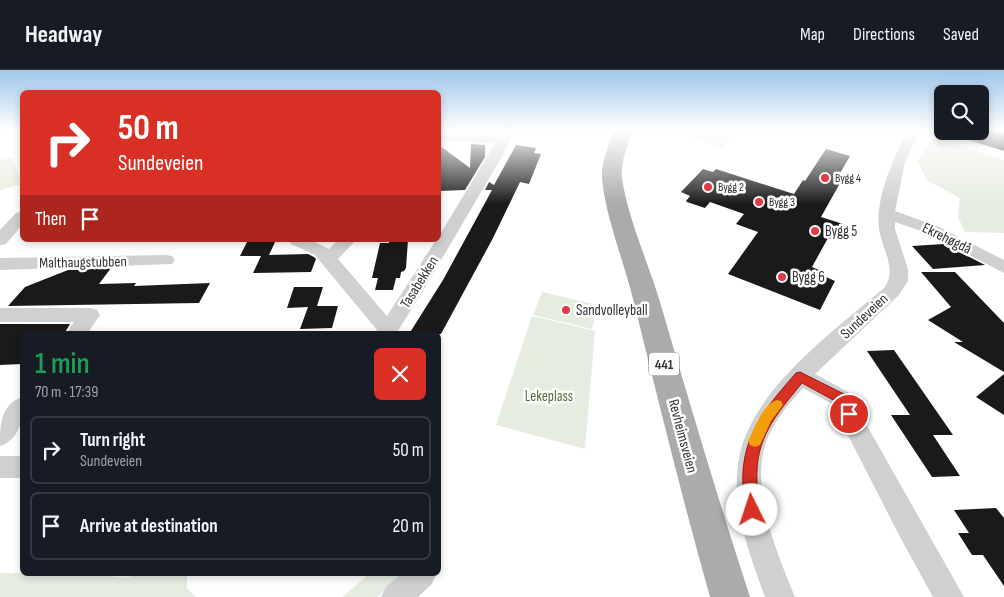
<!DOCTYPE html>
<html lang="en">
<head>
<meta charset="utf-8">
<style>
	:root { --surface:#171b24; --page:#242831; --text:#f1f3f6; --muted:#9ea1a6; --line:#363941 }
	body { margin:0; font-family:"Sofia Sans Condensed",sans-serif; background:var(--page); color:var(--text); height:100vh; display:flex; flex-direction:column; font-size:19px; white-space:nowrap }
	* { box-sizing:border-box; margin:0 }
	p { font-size:16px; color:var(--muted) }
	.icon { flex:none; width:28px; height:28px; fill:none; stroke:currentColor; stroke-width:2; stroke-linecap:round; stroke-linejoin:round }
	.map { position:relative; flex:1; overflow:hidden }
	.sheet { position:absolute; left:20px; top:261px; width:421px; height:245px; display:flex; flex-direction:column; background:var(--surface); border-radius:8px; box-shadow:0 2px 8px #0003 }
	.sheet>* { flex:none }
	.banner { position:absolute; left:20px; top:20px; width:421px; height:152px; border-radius:8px; box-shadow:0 2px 8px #0003; background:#d93025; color:#fff; overflow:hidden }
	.buttons { position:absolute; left:934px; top:15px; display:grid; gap:10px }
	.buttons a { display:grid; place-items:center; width:55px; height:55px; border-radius:8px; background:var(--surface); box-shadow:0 2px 8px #0003; font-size:25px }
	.pin { position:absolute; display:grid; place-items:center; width:42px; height:42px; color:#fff; margin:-21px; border:2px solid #fff; border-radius:50%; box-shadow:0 1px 5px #0007 }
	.me { position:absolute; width:55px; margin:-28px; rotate:356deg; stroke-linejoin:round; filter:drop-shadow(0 0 4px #0008) }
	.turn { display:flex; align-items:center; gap:18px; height:105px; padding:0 15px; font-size:22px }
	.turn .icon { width:65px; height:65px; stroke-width:2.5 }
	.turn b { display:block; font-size:35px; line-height:42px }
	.then { display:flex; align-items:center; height:48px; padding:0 15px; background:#0003; gap:10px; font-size:19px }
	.round { display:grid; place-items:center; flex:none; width:52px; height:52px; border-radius:8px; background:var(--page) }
	.summary { display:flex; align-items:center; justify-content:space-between; height:85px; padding:0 15px }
	h1 { font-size:30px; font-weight:600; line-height:38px; color:#1e9e55 }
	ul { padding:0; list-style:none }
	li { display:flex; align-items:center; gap:15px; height:68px; margin:0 10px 8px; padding:0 5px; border:2px solid var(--line); border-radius:8px }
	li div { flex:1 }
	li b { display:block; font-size:19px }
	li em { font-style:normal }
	header { display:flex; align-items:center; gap:30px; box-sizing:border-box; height:70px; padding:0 25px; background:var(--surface); border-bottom:1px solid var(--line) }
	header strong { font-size:24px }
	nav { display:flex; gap:28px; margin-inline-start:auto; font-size:18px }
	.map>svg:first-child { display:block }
	.green { fill:#e6ecdf }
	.building { fill:#1a1a1a }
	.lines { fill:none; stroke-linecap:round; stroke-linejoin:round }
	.street { fill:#d0d0d0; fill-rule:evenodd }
	.primary { fill:#ababab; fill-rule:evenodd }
	.route { fill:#d93025; stroke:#8d1f18 }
	.slow { fill:#f59e0b }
	.poi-dot { fill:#e63946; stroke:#fff; stroke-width:2 }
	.labels { text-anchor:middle; stroke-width:5; stroke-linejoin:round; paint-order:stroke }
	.far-poi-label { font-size:12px; fill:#333; stroke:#fff; text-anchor:start }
	.shield { fill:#fff; stroke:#707070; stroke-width:1 }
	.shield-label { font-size:14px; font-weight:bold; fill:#333 }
	.poi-label { font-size:15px; fill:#333; stroke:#fff; text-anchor:start }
	.street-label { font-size:15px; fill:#333; stroke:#fff }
	.park-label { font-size:15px; fill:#56703f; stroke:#fff }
</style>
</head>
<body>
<header>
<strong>Headway</strong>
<nav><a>Map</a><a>Directions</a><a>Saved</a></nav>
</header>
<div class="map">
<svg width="1004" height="527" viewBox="0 0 1004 527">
	<rect width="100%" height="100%" fill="#fff"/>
	<path class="green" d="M689,60H734L723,78L685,66Z
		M934,68L1004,90V163L965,162L958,147L960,128L927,110L917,91Z
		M12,87L22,114L0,120V90Z
		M542,222L598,235L592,259L533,245Z
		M532,246L595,261L585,379L496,355Z
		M0,503L94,504L124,508L146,504H187V518L196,527H0Z
		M369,504H404L377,527H342Z"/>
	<path class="building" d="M1004,60V81L949,64L950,61Z
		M471,74L485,75V87L465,120L439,121V75L470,98Z
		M516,75L536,78L534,83L541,84L529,114L520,112L493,168L441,264H409L443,210L492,120H485L489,112L494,115Z
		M826,79L850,86L839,105L844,106L821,147L843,154L835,170L828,168L812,197L821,201L819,204L835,211L820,240L728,204L758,162L736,154L744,144L710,132L705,138L687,132L686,131L690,126L681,122L703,99L713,102L716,99L794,124L803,110L805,111Z
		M248,170H276L269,185L308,184L314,187L316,189L311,202L253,203L261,186H240Z
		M389,170H408L406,198L404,201L401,202L400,208H396L393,220H375L378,208H372L380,173H389Z
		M944,174L948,178L950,177L985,195L933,199L912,176Z
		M111,198L99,214L136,213L134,216L210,213L199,233L8,236L25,217L68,200Z
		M921,202H955L1004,253V302L954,272H963L928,250L951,237Z
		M294,217H323L317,236H338L332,258L300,259L308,237L287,238Z
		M0,254H70L64,264H22V294L0,295Z
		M894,280L953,365H933L960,406L932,407L891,345H910L867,281Z
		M1004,304V345L976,327Z
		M996,438L1004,448V516L983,485H972L958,463H969L954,440Z"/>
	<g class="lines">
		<path class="street" d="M503,60H515L500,90L424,219L396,264H375L377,260L315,185L291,174L289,170H311L329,179L338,170H356L338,189L387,246L436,170H439V166L496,72L482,73L439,70V62L482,65L501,63Z
			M908,60H920L905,92L895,141L939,157L1004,190V203L927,163L895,152V159L908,199V211L898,226L815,304L848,322L964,527H933L899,465L832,334L803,318C788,334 772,354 765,375C751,423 777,483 795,527H765C750,485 732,440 738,395C746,323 833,262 884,218C898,200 882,179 879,159C875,128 894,87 908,60Z
			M22,141V155L6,174L0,175V160L16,143Z
			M166,185L172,186L175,190L172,194L0,200V188Z
			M0,238H90L97,240L100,245L87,264H66L74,252H0Z
			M22,327C24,346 21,369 0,376C0,356 0,335 22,327Z
			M0,386H22V408H0Z
			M401,504H436L432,514L418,527H381L386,517Z"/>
		<path class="primary" d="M614,60H632C628,75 620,93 622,108C628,149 648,192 660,232C689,331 718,429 750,527H710C682,428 658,329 633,229C624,192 605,145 602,108C601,92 609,75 614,60Z"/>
	</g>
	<linearGradient id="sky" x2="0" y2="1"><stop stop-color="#9ec6ea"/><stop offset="0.45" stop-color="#fff"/><stop offset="1" stop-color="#fff" stop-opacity="0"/></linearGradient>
	<rect width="1004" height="134" fill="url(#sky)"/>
	<path class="route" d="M800,302L844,324L855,344L853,348L849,350L844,348L835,331L802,313C780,340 758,364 757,401C756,414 759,427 760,440L757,445L752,447L747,445L745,440C744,427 742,413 743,401C746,359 770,333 796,303Z"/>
	<path class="slow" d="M777,330L781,331L783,335L771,351L760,375L755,377L750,375L748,371C755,358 762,335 777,330Z"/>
	<g class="poi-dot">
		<circle cx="825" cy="108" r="5"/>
		<circle cx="708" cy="117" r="5"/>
		<circle cx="759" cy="132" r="5"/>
		<circle cx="815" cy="161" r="5"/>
		<circle cx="782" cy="207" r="5"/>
		<circle cx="566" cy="240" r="5"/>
	</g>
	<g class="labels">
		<g class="far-poi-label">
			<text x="835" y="112">Bygg 4</text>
			<text x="718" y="121">Bygg 2</text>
			<text x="769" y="136">Bygg 3</text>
		</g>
		<rect class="shield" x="649" y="282.5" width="30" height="23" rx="4"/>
		<g class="shield-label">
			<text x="664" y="299">441</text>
		</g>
		<g class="poi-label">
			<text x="825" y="166">Bygg 5</text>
			<text x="792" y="212">Bygg 6</text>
			<text x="576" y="245">Sandvolleyball</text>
		</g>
		<g class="street-label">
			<text transform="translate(947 168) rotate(26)" y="5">Ekrehøgdå</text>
			<text transform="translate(83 192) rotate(-1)" y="5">Malthaugstubben</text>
			<text transform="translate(419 212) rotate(-58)" y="5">Tasabekken</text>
			<text transform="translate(864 246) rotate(-43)" y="5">Sundeveien</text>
			<text transform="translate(683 366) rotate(75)" y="5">Revheimsveien</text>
		</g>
		<g class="park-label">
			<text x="549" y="331">Lekeplass</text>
		</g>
	</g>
</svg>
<div class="buttons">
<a><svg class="icon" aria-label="search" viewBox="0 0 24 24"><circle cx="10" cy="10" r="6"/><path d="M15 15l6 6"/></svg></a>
</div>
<div class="pin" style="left:849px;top:344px;background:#d93025"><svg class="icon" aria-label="arrive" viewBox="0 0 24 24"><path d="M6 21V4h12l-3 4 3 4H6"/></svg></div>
<svg class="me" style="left:752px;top:440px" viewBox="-20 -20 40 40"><circle r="19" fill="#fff"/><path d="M0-13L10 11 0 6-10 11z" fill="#d93025"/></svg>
<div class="banner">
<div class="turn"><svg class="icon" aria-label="right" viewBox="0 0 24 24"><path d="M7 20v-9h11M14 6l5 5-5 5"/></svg><div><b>50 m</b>Sundeveien</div></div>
<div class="then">Then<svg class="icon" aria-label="arrive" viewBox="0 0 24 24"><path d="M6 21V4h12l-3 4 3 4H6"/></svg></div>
</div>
<section class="sheet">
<div class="summary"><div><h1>1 min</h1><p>70 m · 17:39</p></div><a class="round" style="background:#d93025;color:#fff"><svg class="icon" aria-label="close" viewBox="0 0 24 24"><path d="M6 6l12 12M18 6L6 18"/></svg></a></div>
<ul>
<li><svg class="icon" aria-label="right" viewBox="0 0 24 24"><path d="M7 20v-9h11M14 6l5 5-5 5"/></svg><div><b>Turn right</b><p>Sundeveien</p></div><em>50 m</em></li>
<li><svg class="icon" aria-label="arrive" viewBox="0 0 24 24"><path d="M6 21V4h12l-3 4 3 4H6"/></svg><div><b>Arrive at destination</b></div><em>20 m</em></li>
</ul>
</section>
</div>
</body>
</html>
